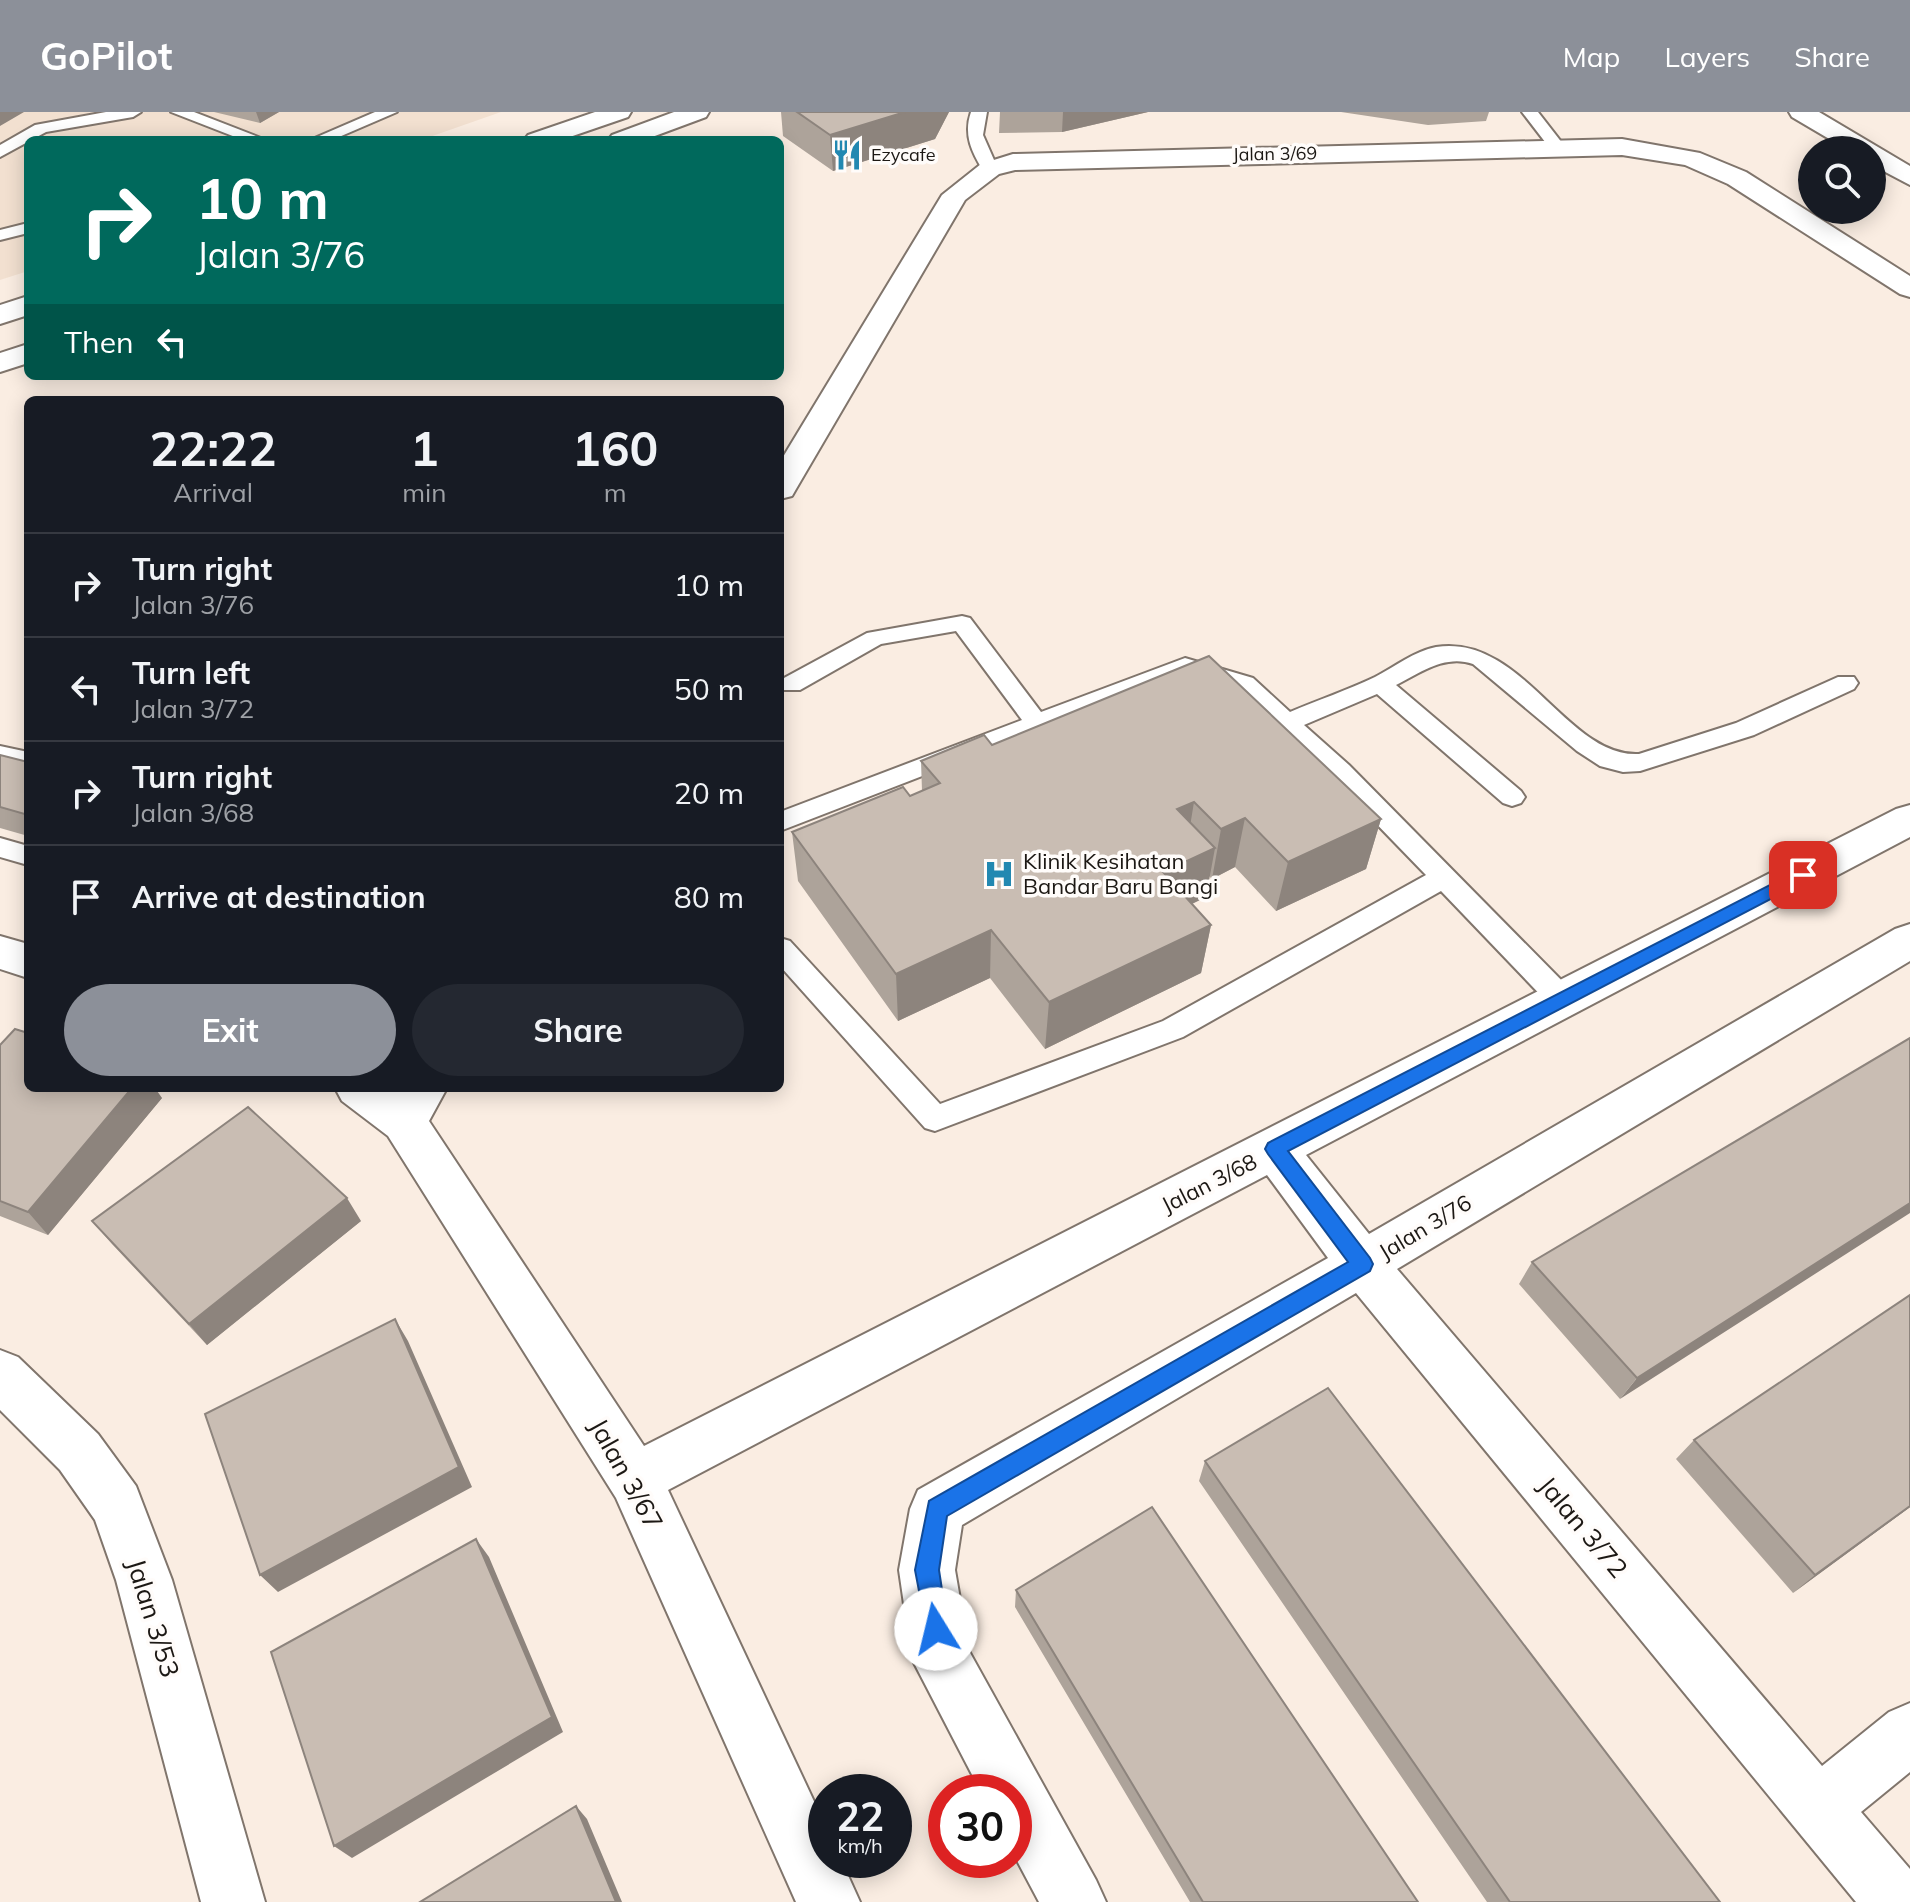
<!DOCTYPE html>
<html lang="en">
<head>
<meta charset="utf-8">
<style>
	:root { --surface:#171b24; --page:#242831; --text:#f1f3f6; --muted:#9ea1a6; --line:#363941; --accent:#8c9099 }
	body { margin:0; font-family:Mulish,sans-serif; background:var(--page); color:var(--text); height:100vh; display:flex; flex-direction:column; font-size:30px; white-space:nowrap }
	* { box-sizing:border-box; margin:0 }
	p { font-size:26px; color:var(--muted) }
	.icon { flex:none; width:44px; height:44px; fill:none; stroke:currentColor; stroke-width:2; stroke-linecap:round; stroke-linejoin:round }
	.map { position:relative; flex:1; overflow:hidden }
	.details { position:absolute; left:24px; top:284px; width:760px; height:696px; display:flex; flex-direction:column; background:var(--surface); border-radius:12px; box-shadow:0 4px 20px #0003 }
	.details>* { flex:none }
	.guide { position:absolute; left:24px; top:24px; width:760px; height:244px; border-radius:12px; box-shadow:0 4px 20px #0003; background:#00695c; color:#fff; overflow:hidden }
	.controls { position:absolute; left:1798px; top:24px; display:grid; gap:16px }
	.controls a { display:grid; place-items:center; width:88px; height:88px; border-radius:50%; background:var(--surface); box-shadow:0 4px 20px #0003; font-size:40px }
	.speed { position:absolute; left:808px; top:1662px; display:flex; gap:16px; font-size:40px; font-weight:700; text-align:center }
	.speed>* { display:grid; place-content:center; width:104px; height:104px; border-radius:50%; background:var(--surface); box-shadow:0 4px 20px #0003; line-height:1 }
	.speed small { font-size:20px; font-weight:400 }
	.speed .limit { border:12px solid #d22; background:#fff; color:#111 }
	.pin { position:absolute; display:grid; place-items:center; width:68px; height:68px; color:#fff; margin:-34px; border-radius:16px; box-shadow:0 4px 12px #0006 }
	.me { position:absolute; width:88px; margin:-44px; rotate:351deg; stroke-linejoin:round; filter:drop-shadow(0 0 6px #0008) }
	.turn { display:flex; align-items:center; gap:28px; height:168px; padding:0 40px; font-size:36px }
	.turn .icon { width:104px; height:104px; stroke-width:2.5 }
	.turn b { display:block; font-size:56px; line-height:68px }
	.then { display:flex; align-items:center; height:76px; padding:0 40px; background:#0003; gap:16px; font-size:30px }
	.eta { display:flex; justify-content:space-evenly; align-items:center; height:136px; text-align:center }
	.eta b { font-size:48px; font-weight:700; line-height:56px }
	.primary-button { display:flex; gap:16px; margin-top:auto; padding:16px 40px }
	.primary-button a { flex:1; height:92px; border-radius:48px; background:var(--accent); color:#fff; font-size:32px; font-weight:700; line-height:92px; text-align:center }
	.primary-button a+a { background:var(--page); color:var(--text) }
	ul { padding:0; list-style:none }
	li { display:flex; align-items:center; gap:24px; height:104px; padding:0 40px; border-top:2px solid var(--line) }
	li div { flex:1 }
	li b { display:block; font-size:30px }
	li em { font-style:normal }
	header { display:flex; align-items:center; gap:48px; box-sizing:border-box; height:112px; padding:0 40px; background:var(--accent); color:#fff }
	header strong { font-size:38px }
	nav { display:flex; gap:44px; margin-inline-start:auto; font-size:28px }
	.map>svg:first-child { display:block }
	.built { fill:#f2e0d0 }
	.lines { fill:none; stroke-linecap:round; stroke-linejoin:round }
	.lane-casing { stroke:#80756c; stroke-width:4 }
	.street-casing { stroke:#80756c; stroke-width:4 }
	.secondary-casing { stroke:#80756c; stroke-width:4 }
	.lane { fill:#fff; fill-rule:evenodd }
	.street { fill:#fff; fill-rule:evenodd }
	.secondary { fill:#fff; fill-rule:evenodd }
	.wall { fill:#ada39a }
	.shaded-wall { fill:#8d847d }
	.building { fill:#c9bdb3; stroke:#8d847d; stroke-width:2 }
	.route { fill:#1a73e8; stroke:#114b97; stroke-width:2 }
	.labels { text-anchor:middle; stroke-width:7; stroke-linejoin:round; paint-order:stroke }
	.far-street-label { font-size:18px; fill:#1c1814; stroke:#fffcfa }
	.far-poi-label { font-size:18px; fill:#1c1814; stroke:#fffcfa; text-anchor:start }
	.poi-label { font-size:22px; fill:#1c1814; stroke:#fffcfa; text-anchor:start }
	.street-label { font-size:22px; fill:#1c1814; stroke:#fffcfa }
	.near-street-label { font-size:26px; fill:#1c1814; stroke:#fffcfa }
</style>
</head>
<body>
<header>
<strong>GoPilot</strong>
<nav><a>Map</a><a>Layers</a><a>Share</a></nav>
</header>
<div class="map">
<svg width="1910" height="1790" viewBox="0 0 1910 1790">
	<rect width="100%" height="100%" fill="#faede2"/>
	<path class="built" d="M0,0H501L421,28H28V159L0,168Z"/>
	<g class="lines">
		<g class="lane-casing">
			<path id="lane" d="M106,0H141L133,5L46,20L0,45V33L35,13Z
				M171,0H194L266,28H243Z
				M375,0H397L332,28H310Z
				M971,0H987L983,23L998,57L996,60H984C972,41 963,23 971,0Z
				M1522,0H1538L1566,36L1564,39H1552Z
				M28,111V121L0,128V118Z
				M962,504L970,506L1041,600L1185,546L1253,566L1290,600C1318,588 1348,578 1375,565C1394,555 1415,539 1436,535C1522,521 1567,646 1639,642L1736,611L1838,565H1854L1858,571L1854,577L1754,623L1640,659L1623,660L1600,654L1577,639L1473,552C1445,542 1420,561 1396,573L1521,679L1525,685L1521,691L1512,694L1503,691L1377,582L1304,613L1349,653L1572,879L1576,887L1572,895L1562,898L1552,895L1441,779L1183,925L935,1019L925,1016L780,854V826L790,829L940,992L1163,909L1426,763L1331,665L1237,578L1186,562L780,719V700L1022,608L956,519L881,532L800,578H784L780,572L784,566L867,521Z
				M0,634L28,640V658L0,650Z
				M0,726L28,734V753L0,745Z"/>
		</g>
		<g class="street-casing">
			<path id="street" d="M1622,27L1700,41L1746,60L1910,164V185L1900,182L1728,72L1685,53L1622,43L1015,58L999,62L965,88L796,377L792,384L780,387V350L942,83L981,52L1013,42Z
				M1910,693V725L1306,1043L1369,1122L1895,817L1910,812V849L1397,1157L1822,1654L1889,1600L1910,1591V1660L1861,1700L1910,1757V1790H1856L1356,1181L962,1413L955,1458L969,1539L1096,1768L1106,1790H1039L1014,1743V1680H981L912,1547L899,1458L910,1397L918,1378L1328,1146L1267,1063L668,1378L826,1715V1748H841L860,1790H796L616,1386L388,1024L342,989L335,976H392L398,980L400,976H447L429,1009L644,1334L1896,697Z
				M0,824L28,832V866L0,857Z
				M0,1238L18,1245L98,1322L136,1374L172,1468L265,1790H201L116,1468L95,1408L60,1358L0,1298Z"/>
		</g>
		<g class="secondary-casing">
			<path id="secondary" d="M595,0H631L628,5L561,28H524L528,23Z
				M674,0H709L706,5L644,28H608L612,23Z
				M1789,0H1819L1910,54V73L1872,53V38H1848L1792,5Z
				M28,184V203L0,212V193Z
				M28,232V251L0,260V241Z"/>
		</g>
		<use href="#lane" class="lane"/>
		<use href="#street" class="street"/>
		<use href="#secondary" class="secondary"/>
	</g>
	<path class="wall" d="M214,0H279L260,11Z
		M781,0H949L935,27L833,59L783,24Z
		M1000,0H1148L1062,20L999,21Z
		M1341,0H1489L1486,9L1428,13Z
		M992,633L1381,707L1366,757L1276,799L1235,755L1212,767L1209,764L1206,785L1192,792L1211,813L1201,861L1045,937L990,866L898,909L798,769L792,720L910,684L922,679L921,649Z
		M0,643L28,650V724L0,716Z
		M1910,926L1620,1287L1519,1172L1532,1150Z
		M0,933L162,986L48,1123L0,1104Z
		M92,1109H361L207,1233L112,1132Z
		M1694,1328L1910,1395L1793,1481L1676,1347Z
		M1205,1349L1720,1790H1487L1199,1369Z
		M1016,1478L1418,1790H1190L1015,1495Z"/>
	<path class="shaded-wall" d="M0,0H24L0,14Z
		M256,0H279L260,11Z
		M905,0H949L935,27L833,59L830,23Z
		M1063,0H1148L1062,20Z
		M1194,690L1186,739L1177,697Z
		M1245,706L1235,755L1212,767L1221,717Z
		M1381,707L1366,757L1276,799L1288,750Z
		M1215,736L1206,785L1156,809L1163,760Z
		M1211,813L1201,861L1045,937L1049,890Z
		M991,818L990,866L898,909L896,862Z
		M132,976H155L162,986L48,1123L28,1100Z
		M347,1086L361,1109L207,1233L189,1212Z
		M1910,1091V1101L1620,1287L1637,1266Z
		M395,1207L408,1229L472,1375L278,1480L260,1463Z
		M1910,1394V1395L1793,1481L1815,1463Z
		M476,1427L489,1445L563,1620L352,1746L334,1734Z
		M576,1694L587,1707L622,1790H616Z"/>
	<path class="building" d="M797,0H905L830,23Z
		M1209,544L1381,707L1288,750L1245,706L1221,717L1194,690L1177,697L1215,736L1163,760L1211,813L1049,890L991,818L896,862L792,720L903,675L910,684L940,671L921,649L984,623L992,633Z
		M0,643L28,650V703L0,695Z
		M15,917L28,921V976H132L28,1100L0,1089V933Z
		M1910,926V1091L1637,1266L1532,1150Z
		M248,995L347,1086L189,1212L92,1109Z
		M1910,1183V1394L1815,1463L1694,1328Z
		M395,1207L459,1355L260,1463L205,1302Z
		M1328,1276L1720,1790H1510L1205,1349Z
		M1152,1395L1418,1790H1203L1016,1478Z
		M476,1427L552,1605L334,1734L271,1540Z
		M576,1694L616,1790H420Z"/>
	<path class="route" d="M1803,756L1812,763L1809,767L1288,1039L1370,1146L1373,1152L1370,1159L947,1404L939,1458L948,1517L944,1526L936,1529L928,1526L915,1458L929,1389L1348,1150L1268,1042L1265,1037L1268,1031Z"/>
	<defs>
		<g id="restaurant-bare" transform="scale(2.4)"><path d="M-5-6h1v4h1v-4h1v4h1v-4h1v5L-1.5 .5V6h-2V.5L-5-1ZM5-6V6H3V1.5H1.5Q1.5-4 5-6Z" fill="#2288b1" stroke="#fffcfa" stroke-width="2.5" paint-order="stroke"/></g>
		<g id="hospital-bare" transform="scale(2.4)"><path d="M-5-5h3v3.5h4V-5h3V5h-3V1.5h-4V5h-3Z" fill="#2288b1" stroke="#fffcfa" stroke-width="2.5" paint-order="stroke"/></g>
	</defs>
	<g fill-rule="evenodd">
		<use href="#restaurant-bare" x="847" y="43"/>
		<use href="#hospital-bare" x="999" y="762"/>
	</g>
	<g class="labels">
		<g class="far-street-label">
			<text transform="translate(1275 42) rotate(-1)" y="6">Jalan 3/69</text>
		</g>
		<g class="far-poi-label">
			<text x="871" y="49">Ezycafe</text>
		</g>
		<g class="poi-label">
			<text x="1023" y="757">Klinik Kesihatan<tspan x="1023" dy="25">Bandar Baru Bangi</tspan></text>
		</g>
		<g class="street-label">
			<text transform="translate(1209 1071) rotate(-27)" y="8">Jalan 3/68</text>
			<text transform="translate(1425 1115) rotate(-31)" y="8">Jalan 3/76</text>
		</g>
		<g class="near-street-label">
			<text transform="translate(626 1362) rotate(61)" y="9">Jalan 3/67</text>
			<text transform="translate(1583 1415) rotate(50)" y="9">Jalan 3/72</text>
			<text transform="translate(153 1506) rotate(73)" y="9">Jalan 3/53</text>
		</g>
	</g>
</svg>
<div class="controls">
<a><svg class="icon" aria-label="search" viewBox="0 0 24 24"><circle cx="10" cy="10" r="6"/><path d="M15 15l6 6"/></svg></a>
</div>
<div class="speed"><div>22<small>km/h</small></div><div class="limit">30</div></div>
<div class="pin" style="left:1803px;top:763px;background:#d93025"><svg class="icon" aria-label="arrive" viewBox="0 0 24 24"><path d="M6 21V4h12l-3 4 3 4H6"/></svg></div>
<svg class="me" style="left:936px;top:1517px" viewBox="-20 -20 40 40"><circle r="19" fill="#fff"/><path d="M0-13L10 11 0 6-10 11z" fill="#1a73e8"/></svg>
<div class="guide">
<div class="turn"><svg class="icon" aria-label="right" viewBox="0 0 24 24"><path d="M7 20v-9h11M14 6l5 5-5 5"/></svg><div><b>10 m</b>Jalan 3/76</div></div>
<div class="then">Then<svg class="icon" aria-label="left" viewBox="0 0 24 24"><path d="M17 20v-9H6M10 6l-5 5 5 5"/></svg></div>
</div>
<section class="details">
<div class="eta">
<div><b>22:22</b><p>Arrival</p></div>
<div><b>1</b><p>min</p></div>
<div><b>160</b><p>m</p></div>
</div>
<ul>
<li><svg class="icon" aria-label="right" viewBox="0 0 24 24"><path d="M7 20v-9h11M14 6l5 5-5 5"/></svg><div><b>Turn right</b><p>Jalan 3/76</p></div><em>10 m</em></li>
<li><svg class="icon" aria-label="left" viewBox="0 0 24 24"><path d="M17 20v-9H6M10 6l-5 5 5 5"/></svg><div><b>Turn left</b><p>Jalan 3/72</p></div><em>50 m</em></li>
<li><svg class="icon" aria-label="right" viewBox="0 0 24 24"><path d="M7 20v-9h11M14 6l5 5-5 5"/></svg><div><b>Turn right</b><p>Jalan 3/68</p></div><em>20 m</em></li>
<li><svg class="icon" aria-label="arrive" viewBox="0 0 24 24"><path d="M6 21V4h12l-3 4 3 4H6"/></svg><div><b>Arrive at destination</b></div><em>80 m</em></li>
</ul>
<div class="primary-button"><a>Exit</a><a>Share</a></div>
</section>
</div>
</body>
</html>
